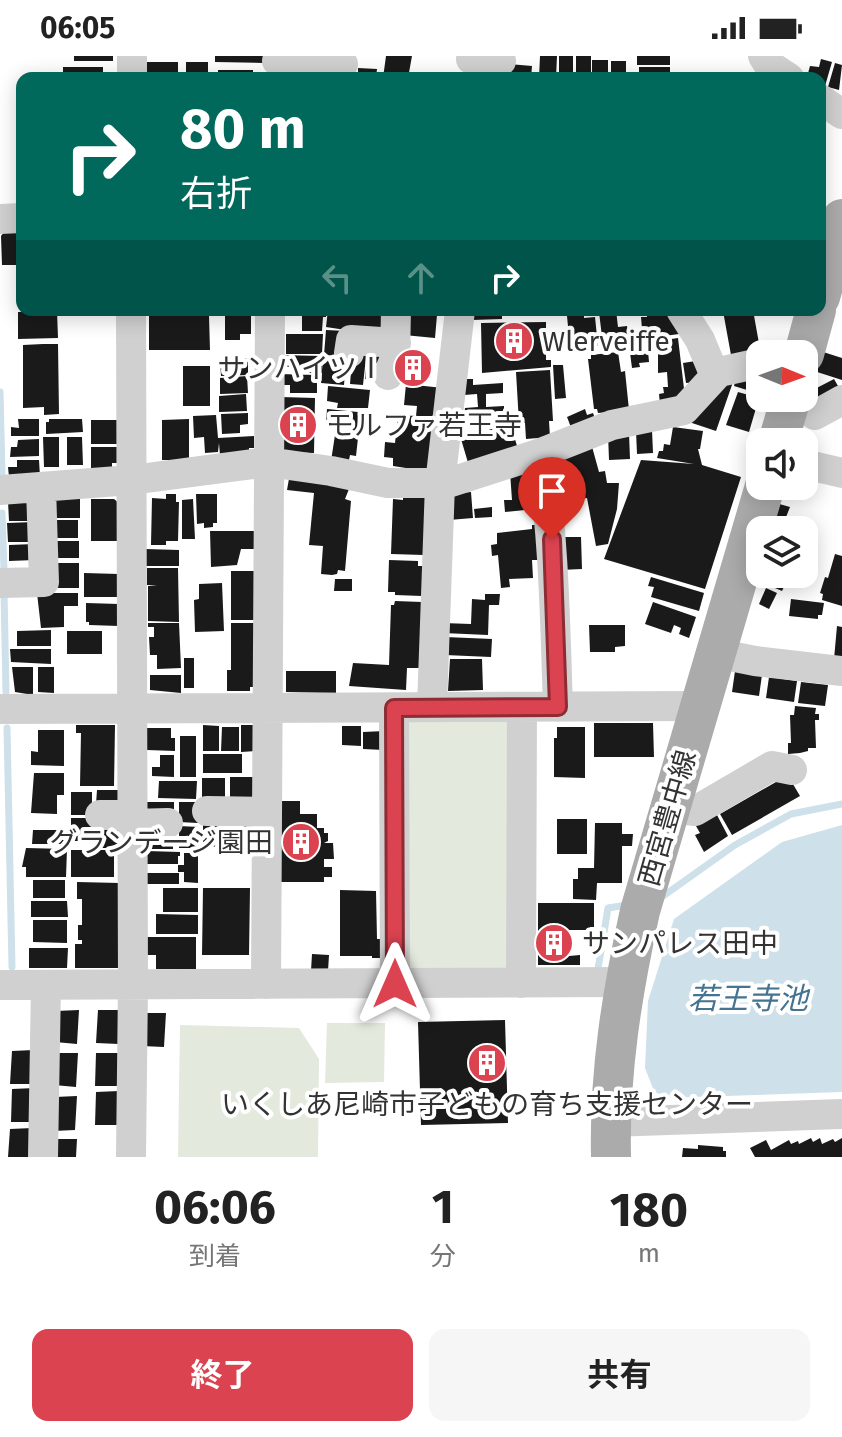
<!DOCTYPE html>
<html lang="ja">
<head>
<meta charset="utf-8">
<style>
	:root { --surface:#fff; --page:#f6f6f6; --text:#222; --muted:#767676; --accent:#db4350 }
	body { margin:0; font-family:"Fira Sans","Noto Sans JP",sans-serif; background:var(--page); color:var(--text); height:100vh; display:flex; flex-direction:column; font-size:30px; white-space:nowrap }
	* { box-sizing:border-box; margin:0 }
	p { font-size:26px; color:var(--muted) }
	.icon { flex:none; width:44px; height:44px; fill:none; stroke:currentColor; stroke-width:2; stroke-linecap:round; stroke-linejoin:round }
	.map { position:relative; height:1101px; overflow:hidden }
	.details { display:flex; flex-direction:column; background:var(--surface); flex:1 }
	.details>* { flex:none }
	.top-card { position:absolute; left:16px; top:16px; width:810px; height:244px; border-radius:16px; box-shadow:0 4px 20px #0003; background:#00695c; color:#fff; overflow:hidden }
	.needle { width:52px; rotate:91deg }
	.tools { position:absolute; left:746px; top:284px; display:grid; gap:16px }
	.tools a { display:grid; place-items:center; width:72px; height:72px; border-radius:16px; background:var(--surface); box-shadow:0 4px 20px #0003; font-size:40px }
	.pin { position:absolute; display:grid; place-items:center; width:68px; height:68px; color:#fff; margin:-82px -34px; border-radius:50% 50% 50% 0; rotate:-45deg; box-shadow:0 0 8px #0007 }
	.pin .icon { rotate:45deg }
	.me { position:absolute; width:88px; margin:-44px; rotate:0deg; stroke-linejoin:round; filter:drop-shadow(0 0 6px #0008) }
	.turn { display:flex; align-items:center; gap:28px; height:168px; padding:0 32px; font-size:36px }
	.turn .icon { width:104px; height:104px; stroke-width:2.5 }
	.turn b { display:block; font-size:56px; line-height:68px }
	.lanes { display:flex; align-items:center; height:76px; padding:0 32px; background:#0003; justify-content:center; gap:40px; direction:ltr }
	.lanes .off { opacity:.35 }
	.eta { display:flex; justify-content:space-evenly; align-items:center; height:136px; text-align:center }
	.eta b { font-size:48px; font-weight:700; line-height:56px }
	.button { display:flex; gap:16px; margin-top:auto; padding:16px 32px }
	.button a { flex:1; height:92px; border-radius:16px; background:var(--accent); color:#fff; font-size:32px; font-weight:700; line-height:92px; text-align:center }
	.button a+a { background:var(--page); color:var(--text) }
	.status { display:flex; justify-content:space-between; align-items:center; height:56px; padding:0 40px; background:var(--surface); direction:ltr }
	.status svg { height:22px; fill:currentColor }
	.map>svg:first-child { display:block }
	.green { fill:#e3e9dd }
	.water { fill:#cee0ea }
	.lines { fill:none; stroke-linecap:round; stroke-linejoin:round }
	.stream { stroke:#cee0ea; stroke-width:7 }
	.building { fill:#1a1a1a }
	.minor { stroke:#d0d0d0; stroke-width:30 }
	.major { stroke:#ababab; stroke-width:40 }
	.route-casing { stroke:#8e2c34; stroke-width:20 }
	.route { stroke:#db4350; stroke-width:14 }
	.labels { text-anchor:middle; stroke-width:8; stroke-linejoin:round; paint-order:stroke }
	.poi-label { font-size:28px; fill:#333; stroke:#fff; text-anchor:start }
	.street-label { font-size:28px; fill:#333; stroke:#fff }
	.water-label { font-size:30px; font-style:italic; fill:#447491; stroke:#fff }
</style>
</head>
<body>
<div class="status"><b>06:05</b><svg viewBox="0 0 49 12"><path d="M0 12V9h3v3zM5 12V6h3v6zM10 12V3h3v9zM15 12V0h3v12zM26 1h20v11H26zM47 4h2v5h-2z"/></svg></div>
<div class="map">
<svg width="842" height="1101" viewBox="0 0 842 1101">
	<rect width="100%" height="100%" fill="#fff"/>
	<path class="green" d="M410,664H507L510,908L506,915L410,916L404,908L403,671Z
		M327,967H385L384,1026L325,1027Z
		M180,969L299,972L319,1003L318,1101H178Z"/>
	<path class="water" d="M842,769V1036L665,1042L654,1035L645,1012L648,945L674,863L782,786Z"/>
	<g class="lines">
		<path class="stream" d="M0,336L2,418
			M2,457L4,514
			M4,535L6,636
			M7,672L12,911
			M659,843L735,789L791,758L842,748
			M597,919L608,852L627,849"/>
	</g>
	<path class="building" d="M74,0H113V5H74Z
		M215,0H264V7L215,6Z
		M386,0H412L408,22H383Z
		M540,0H557L556,22H539Z
		M559,0H573V22H559Z
		M576,0H591V22H576Z
		M637,0H670V9H637Z
		M821,3L832,6L825,30L820,28V22L807,21L810,10L819,11Z
		M592,4H608V22H592Z
		M611,5H626V22H611Z
		M144,6H178V21H144Z
		M186,6H208V22H186Z
		M835,7L842,9L839,34L828,31Z
		M509,8L532,10L531,22H508Z
		M63,11H103V22H63Z
		M639,11H670V22H639Z
		M358,12L377,13L376,21L331,22L343,17H358Z
		M218,14H253V22H218Z
		M17,100H22V134H17Z
		M4,176H22V209H2L1,180Z
		M225,254H251V278H240V284H225Z
		M283,254H326V261H323L322,275H302V260H283Z
		M328,254L385,259L386,280L326,271Z
		M472,254H502V263L472,264Z
		M616,254L618,271L627,270L629,286L603,289L599,256Z
		M647,254H670L679,278L657,281L656,270H653L655,281L636,283V274L642,273L641,261H647Z
		M753,254L760,293L731,299L723,255Z
		M57,255L58,282L18,283V256Z
		M406,256L437,259L435,282L404,279Z
		M584,258V262L595,261L598,290L549,296L548,284L569,281L567,260Z
		M149,260H209L210,294H149Z
		M546,266V304H551V311L482,317L481,267Z
		M326,274L346,275L343,300L324,299Z
		M286,278H323L322,298H286Z
		M678,282L685,341L660,349L659,338L664,337L663,331H668L667,316L658,317V285Z
		M644,287L645,291L637,292L638,296L648,295L649,306L639,307L640,311L632,312L629,289Z
		M43,288H58L59,358L44,359V351L23,352V289Z
		M353,290L367,292L363,329L350,328Z
		M368,292L387,293L386,308L375,307L374,324L365,323Z
		M820,295L842,302V324L814,315Z
		M618,296L621,316L625,315L629,354L598,357L597,353H594L588,303H591V299Z
		M278,299L322,300V314L323,302L346,304L344,329L321,327L322,317H292V311H278Z
		M399,299L430,302L427,325L397,322Z
		M248,302V319L221,320L220,304Z
		M702,304L699,326L686,327L683,307Z
		M553,309H563L566,342L555,343Z
		M183,310H210V350H183Z
		M550,314L553,365H549L550,381L526,383L525,367H519L516,316Z
		M760,317V338L734,330L737,318Z
		M278,318L317,319V337H290V329H278Z
		M247,320L248,337L220,338V322Z
		M721,322L733,326L716,375L689,366Z
		M461,323H473V329L503,327V337L486,338V351L504,350V363L475,365L476,369L463,370L465,352L478,351L477,338L464,339Z
		M834,323L842,337L820,348L809,336Z
		M406,328L443,332L430,417L405,415L406,412L393,410V402L384,401L385,386L395,387L398,359L416,360L417,350L404,349Z
		M328,330L370,334L368,352H337L338,347L327,345Z
		M738,336L759,342L749,376L726,369Z
		M246,338L247,355L219,356V340Z
		M281,341L315,342L314,397L280,396Z
		M327,353L368,357L367,375H336V369L326,368Z
		M585,353L587,359L593,357L596,365L572,374L567,361Z
		M248,357V368L240,369V377L222,378L221,358Z
		M216,359L218,382L254,380V392H249V398L220,399L219,387L218,396L205,397L204,381L194,382L193,360Z
		M18,363H39V380H11V371L19,372Z
		M49,363H82L83,376L46,378V366H49Z
		M189,363V404H162V364Z
		M91,364H120L119,388H91Z
		M510,367L518,393L469,410L461,383Z
		M673,371L703,375L700,393H698L702,409L741,421L705,533L604,503L641,404L694,408L657,402L659,395H663L664,388L670,389Z
		M652,374L653,397L637,398L636,375Z
		M629,377L630,403L609,404L608,378Z
		M335,379L358,382L356,400L350,399L349,404L331,405Z
		M43,381H59V411H44Z
		M67,381H82L83,409H67Z
		M39,383V400L10,401L11,391H17L18,384Z
		M591,387L599,416L605,415L607,427H619L617,453L608,488L596,490L587,442L567,445L566,432L573,430L572,425L568,426L563,398Z
		M91,391H120V407H112V413L91,414Z
		M17,404H39L40,421H9L8,411H17Z
		M536,414L539,449L524,450L525,454L505,456L504,444H512L510,416Z
		M290,417L351,428L345,443L351,445L345,515L338,514L337,518L332,519L321,518L323,490L309,489L314,437L287,434Z
		M471,436L473,462L449,464L450,438Z
		M166,438H176V446H179L178,485H166V489H151L152,442L166,443Z
		M196,438H217V467H213V471L204,472V467L197,468Z
		M403,441L426,442L424,499L391,498L393,443L403,444Z
		M49,443H80V462H49Z
		M91,443H114L120,448V485H91Z
		M193,443L195,483H182V444Z
		M8,445H34V465H9Z
		M776,447L790,451L781,474H768Z
		M492,451V461L475,462L474,453Z
		M55,464H78V482H55Z
		M34,466L35,486H8L7,467Z
		M532,469H545L546,504H532L533,522L509,523L510,531L501,532L498,499L492,500L491,489L497,488V477L532,473Z
		M210,475H256V493H241L237,509L211,511Z
		M559,481H581L582,513L560,514Z
		M51,485H79V502H51Z
		M35,488V504L9,505V489Z
		M145,493L179,494V510H145Z
		M835,498L842,500V550L822,544L823,538L820,537L825,521L828,522Z
		M389,504L418,505V510H423L422,540L395,539V536H388Z
		M52,507H79V532H52Z
		M147,512H178L179,566L148,565V530L157,529H147Z
		M231,515H255L254,564H231Z
		M84,517L119,518V541H84Z
		M773,518H790L782,535L768,529Z
		M651,521L704,537L699,555L651,541L654,531L648,530Z
		M335,523H352V535H334Z
		M222,527L224,575L195,576L194,544L199,543V528Z
		M766,532L777,537L769,553L759,548Z
		M37,537H78V550H64V571L41,572Z
		M485,538H500L499,549H489L488,579L443,577V567L471,568L472,543L485,544Z
		M791,543L824,547L822,559H818V563L789,560Z
		M395,545L422,546L420,612H407L406,634L349,630L353,607L389,609L391,549H394Z
		M653,546L696,561L689,582L679,578L681,572L674,569L671,577L645,568Z
		M86,547L119,548V570L89,569V566H86Z
		M148,567H179L181,612L157,613V599H150L149,581H154V571H148Z
		M231,567H254V631H250V635H227V614H231Z
		M589,569H625V590L615,591V596H590Z
		M837,570L842,571V604L834,603Z
		M51,574V590H17V575Z
		M67,575H102V598H67Z
		M445,581L492,583L491,601L445,599Z
		M10,593H51V608L11,606Z
		M184,602H194V632H184Z
		M450,603H482L483,634L448,635Z
		M12,611H33V639L15,636Z
		M38,611H54V637L38,636Z
		M286,615H336V637L286,636Z
		M735,615L762,619L759,640L732,636Z
		M150,619H181V637L150,634Z
		M769,621L797,625L794,646L766,642Z
		M801,626L828,629L825,650L798,647Z
		M795,650L816,652L815,658H819V664H815L816,692H808V695L800,697L788,698V687H791L790,659H794Z
		M594,667H653L654,701H594Z
		M76,669H115L114,730H80L81,677H76Z
		M203,669L219,670V695H203Z
		M241,669H253L256,695L241,696Z
		M342,670H361V690L342,689Z
		M222,671H239V695H221Z
		M557,671H585V722L554,721V682H557Z
		M147,672H171V682H175V695L147,694Z
		M38,674H64V710L31,709V695L38,696Z
		M385,675L384,694L363,693V676Z
		M180,680H196V721H180Z
		M203,698H242V717H203Z
		M160,699H174V721L152,720V711H160Z
		M34,717H64V739H57V758L31,757Z
		M230,721H253V745H230Z
		M202,722H225V746H202Z
		M783,722L790,723L800,740L732,779L720,758Z
		M159,725H197L196,743L158,742Z
		M97,734H121L122,748H96Z
		M71,736H92V759H71Z
		M277,745H300V758H317V772H324V777H328V785L324,787H333L334,803H324V811H332V821H324V826H277Z
		M145,746H174V762L145,761Z
		M179,746H199L198,767L179,766Z
		M717,759L728,780L704,796L695,779L700,777L696,770Z
		M71,762H93V785H71Z
		M557,763H587V798H557Z
		M203,766H226V791L203,790Z
		M230,766H253V790H230Z
		M595,767H622V778H633L632,790H622V827H597L596,844L573,843V823H578V812H594Z
		M96,770H122V792H96Z
		M179,770L199,771V792H179Z
		M33,774H65V788H32Z
		M147,776H173V793H147Z
		M26,792L67,793L66,821H26V811H22Z
		M71,794H114V821H71Z
		M146,795L180,796V800H178V808H146Z
		M184,797H198V827L184,826V816H178V809H184Z
		M147,817H179V828H147Z
		M33,824H65V842H33Z
		M77,826L120,827V912H75V888H82V884H78V869H82V843H77Z
		M163,832H198V856H163Z
		M203,832H250L249,899H202Z
		M340,834L376,835L377,883H380V902H372V900H340Z
		M31,845H67L68,861H31Z
		M538,847H594V871H590V874H569V900L580,899V909H538Z
		M156,858L198,859V878H156Z
		M33,864H67V887L33,886Z
		M144,881H196V913H156V899H144Z
		M29,892H68L67,912H29Z
		M312,898L329,899L328,915H311Z
		M79,954L77,988L55,986L56,955Z
		M98,954H120L119,988L96,987Z
		M143,957H166L164,991L142,990Z
		M505,964L508,1067L421,1069L418,966Z
		M34,994L33,1028H10L12,995Z
		M55,997H78L76,1031L54,1029Z
		M96,997H119L117,1030H95Z
		M35,1032L33,1066H11L12,1033Z
		M119,1035L117,1069H95L96,1036Z
		M77,1040L75,1074L53,1075L55,1041Z
		M32,1072L31,1101H8L10,1073Z
		M811,1082L813,1086L820,1082L822,1088L833,1083L835,1086L842,1082V1101H755L750,1092L766,1084L771,1094L789,1084L791,1088L798,1085L799,1088Z
		M55,1083H77L76,1101H54Z
		M698,1089L723,1091V1095H726V1101H682L683,1092L698,1093Z"/>
	<g class="lines">
		<path class="minor" d="M763,0L768,8L789,22
			M471,3L501,5
			M277,5L343,8
			M132,22V0
			M820,43L842,58
			M0,163L22,162
			M681,254L700,284L715,320
			M349,297L351,284L396,287
			M388,319L395,302L396,254
			M794,342L815,359L842,344
			M541,397C554,481 555,565 558,651
			M804,408L842,417
			M0,434L131,424L268,406L331,415L388,427H448L541,397L612,369L684,354L719,316L760,307
			M0,527L44,526L41,431
			M715,597L755,605L842,615
			M432,651L440,428L460,254
			M394,652L395,928
			M0,653L699,650
			M669,752L695,755L772,710L792,714
			M207,755L267,756
			M100,759H133
			M132,768L168,767
			M521,927L522,651
			M266,928L270,254
			M0,929L625,926
			M610,1066L842,1058
			M43,1101L46,929
			M131,1101L133,928L131,254"/>
		<path class="major" d="M820,241L842,163
			M804,298L816,254
			M778,386L791,342
			M611,1101C609,1017 622,937 640,855L765,430"/>
	</g>
	<g class="lines">
		<g class="route-casing">
			<path id="route" d="M395,928L394,652L558,651L552,483"/>
		</g>
		<use href="#route" class="route"/>
	</g>
	<defs>
		<g id="building-disc" transform="scale(2)"><circle r="9.5" fill="#db4350" stroke="#fff"/><path d="M-4-6H4V6H1V3H-1V6H-4ZM-2.5-4.3h1.7v1.8h-1.7ZM.8-4.3h1.7v1.8H.8ZM-2.5-1h1.7V.8h-1.7ZM.8-1h1.7V.8H.8Z" fill="#fff"/></g>
	</defs>
	<g fill-rule="evenodd">
		<use href="#building-disc" x="514" y="285"/>
		<use href="#building-disc" x="413" y="312"/>
		<use href="#building-disc" x="298" y="369"/>
		<use href="#building-disc" x="301" y="786"/>
		<use href="#building-disc" x="554" y="887"/>
		<use href="#building-disc" x="487" y="1007"/>
	</g>
	<g class="labels">
		<g class="poi-label">
			<text x="542" y="295">Wlerveiffe</text>
			<text x="385" y="322" text-anchor="end">サンハイツⅠ</text>
			<text x="326" y="379">モルファ若王寺</text>
			<text x="273" y="796" text-anchor="end">グランデージ園田</text>
			<text x="582" y="897">サンパレス田中</text>
			<text x="487" y="1058" text-anchor="middle">いくしあ尼崎市子どもの育ち支援センター</text>
		</g>
		<g class="street-label">
			<text transform="translate(667 762) rotate(-74)" y="10">西宮豊中線</text>
		</g>
		<g class="water-label">
			<text x="748" y="953">若王寺池</text>
		</g>
	</g>
</svg>
<div class="tools">
<a><svg class="needle" viewBox="-14 -14 28 28"><path d="M0-13l5 13h-10z" fill="#e53935"/><path d="M0 13l5-13h-10z" fill="#767676"/></svg></a>
<a><svg class="icon" aria-label="sound" viewBox="0 0 24 24"><path d="M4 9h4l5-4v14l-5-4H4zM17 9q2 3 0 6"/></svg></a>
<a><svg class="icon" aria-label="layers" viewBox="0 0 24 24"><path d="M12 4l9 5-9 5-9-5zM3 14l9 5 9-5"/></svg></a>
</div>
<div class="pin" style="left:552px;top:483px;background:#d93025"><svg class="icon" aria-label="arrive" viewBox="0 0 24 24"><path d="M6 21V4h12l-3 4 3 4H6"/></svg></div>
<svg class="me" style="left:395px;top:928px" viewBox="-20 -20 40 40"><path d="M0-17L14 15 0 8-14 15z" fill="#db4350" stroke="#fff" stroke-width="4"/></svg>
<div class="top-card">
<div class="turn"><svg class="icon" aria-label="right" viewBox="0 0 24 24"><path d="M7 20v-9h11M14 6l5 5-5 5"/></svg><div><b>80 m</b>右折</div></div>
<div class="lanes"><svg class="icon off" aria-label="left" viewBox="0 0 24 24"><path d="M17 20v-9H6M10 6l-5 5 5 5"/></svg><svg class="icon off" aria-label="ahead" viewBox="0 0 24 24"><path d="M12 20V5M6 11l6-6 6 6"/></svg><svg class="icon" aria-label="right" viewBox="0 0 24 24"><path d="M7 20v-9h11M14 6l5 5-5 5"/></svg></div>
</div>
</div>
<section class="details">
<div class="eta">
<div><b>06:06</b><p>到着</p></div>
<div><b>1</b><p>分</p></div>
<div><b>180</b><p>m</p></div>
</div>
<div class="button"><a>終了</a><a>共有</a></div>
</section>
</body>
</html>
